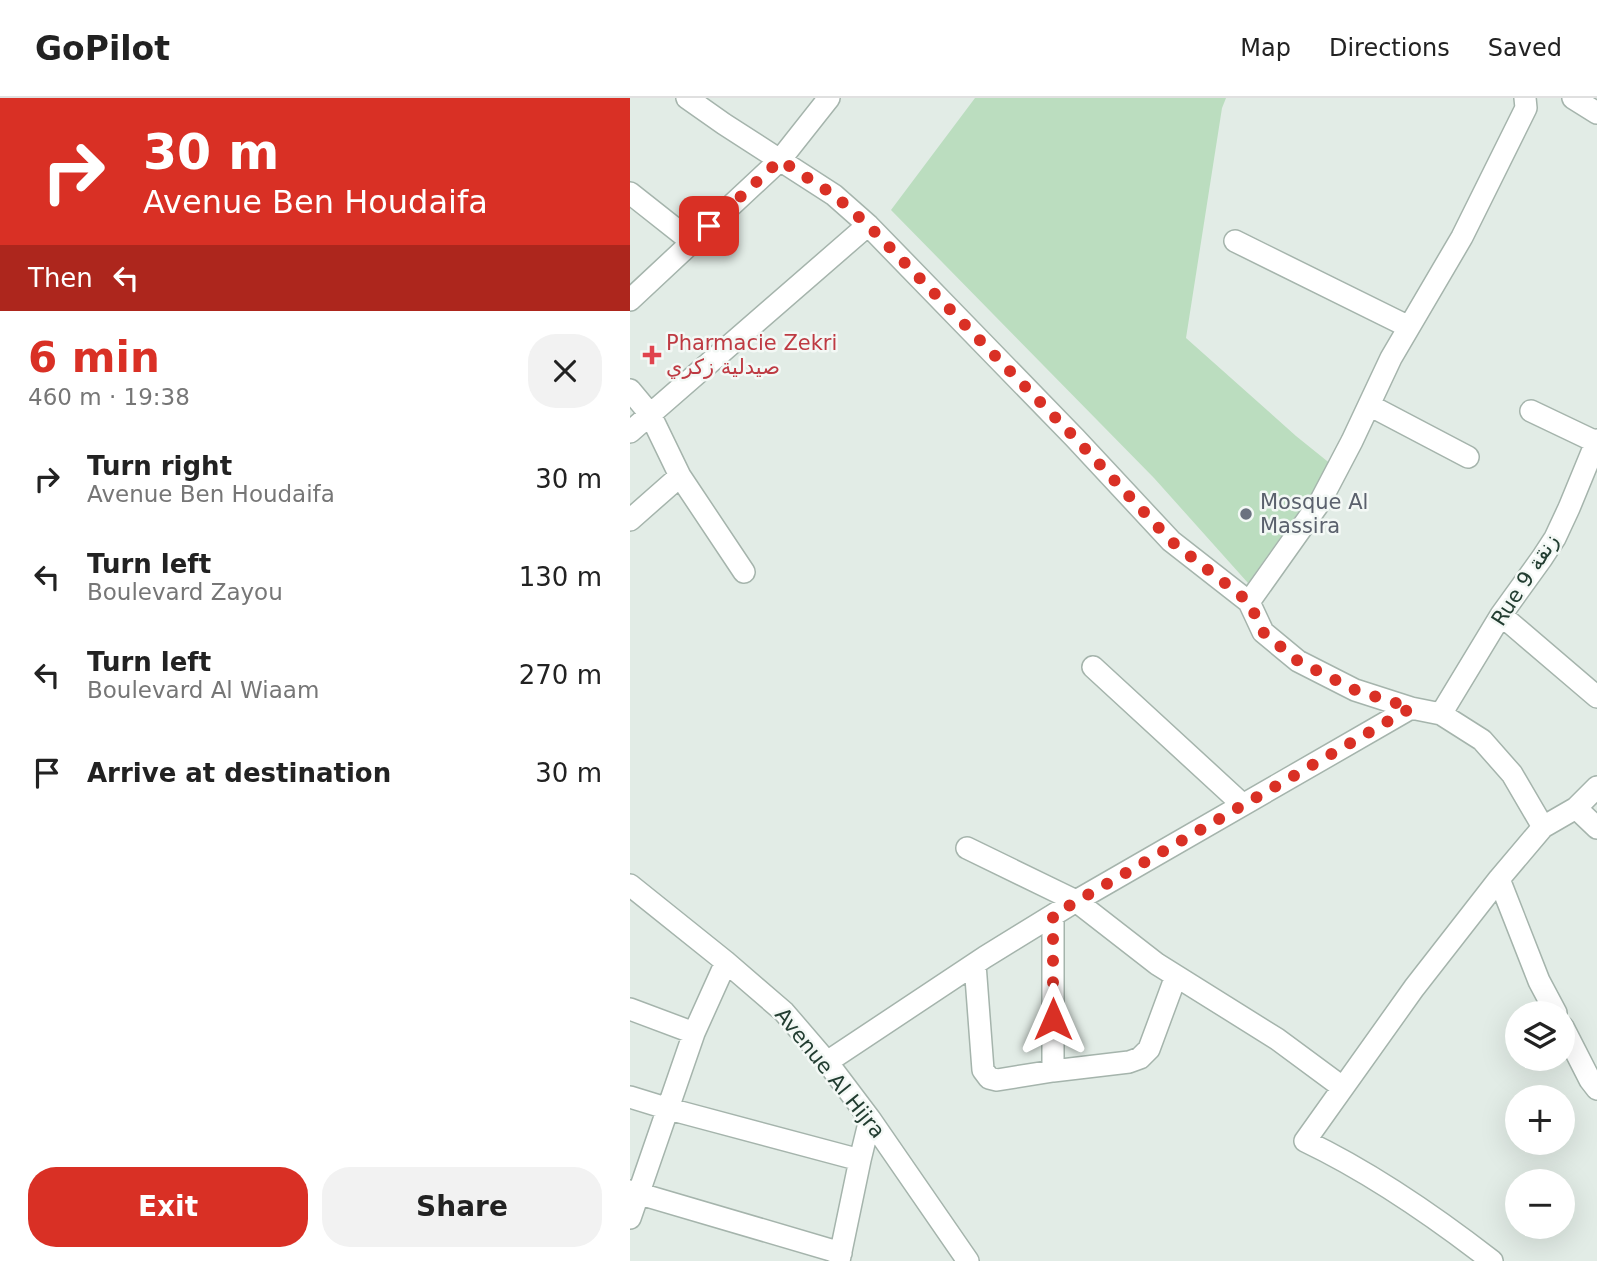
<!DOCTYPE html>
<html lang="en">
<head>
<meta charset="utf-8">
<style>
	:root { --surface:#fff; --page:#f2f2f2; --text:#222; --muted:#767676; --line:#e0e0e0; --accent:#d93025 }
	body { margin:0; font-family:"DejaVu Sans","Noto Sans Arabic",sans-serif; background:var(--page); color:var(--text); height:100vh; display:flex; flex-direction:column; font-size:26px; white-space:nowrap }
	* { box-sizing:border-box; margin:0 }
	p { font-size:23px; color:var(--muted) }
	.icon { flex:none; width:38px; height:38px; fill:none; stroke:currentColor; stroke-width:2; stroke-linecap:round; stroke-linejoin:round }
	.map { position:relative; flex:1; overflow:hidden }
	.drawer { display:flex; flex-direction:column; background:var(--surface); width:630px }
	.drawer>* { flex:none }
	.banner { background:#d93025; color:#fff; overflow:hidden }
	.tools { position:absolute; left:875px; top:903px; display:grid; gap:14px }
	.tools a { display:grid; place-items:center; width:70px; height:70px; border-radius:50%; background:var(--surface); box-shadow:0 7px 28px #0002; font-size:35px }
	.pin { position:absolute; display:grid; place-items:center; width:60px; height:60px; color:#fff; margin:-30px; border-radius:14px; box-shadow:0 4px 10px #0006 }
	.me { position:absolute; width:77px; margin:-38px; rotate:0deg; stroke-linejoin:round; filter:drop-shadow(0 0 5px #0008) }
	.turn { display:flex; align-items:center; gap:24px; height:147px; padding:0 28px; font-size:32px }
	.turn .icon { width:91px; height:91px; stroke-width:2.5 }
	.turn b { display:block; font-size:49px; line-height:60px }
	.then { display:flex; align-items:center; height:66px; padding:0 28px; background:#0003; gap:14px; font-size:26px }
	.round { display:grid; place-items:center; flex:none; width:74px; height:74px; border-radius:28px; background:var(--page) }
	.headline { display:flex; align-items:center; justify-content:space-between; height:119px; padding:0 28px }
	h1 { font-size:42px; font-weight:700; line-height:52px; color:var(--accent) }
	.button { display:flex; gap:14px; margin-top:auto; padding:14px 28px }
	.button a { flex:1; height:80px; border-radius:28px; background:var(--accent); color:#fff; font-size:28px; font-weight:700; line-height:80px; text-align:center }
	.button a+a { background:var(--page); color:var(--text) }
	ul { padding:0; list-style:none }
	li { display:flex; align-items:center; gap:21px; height:98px; padding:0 28px }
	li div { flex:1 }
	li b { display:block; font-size:26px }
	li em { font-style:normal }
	header { display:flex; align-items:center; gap:42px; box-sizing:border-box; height:98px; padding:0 35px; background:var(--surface); border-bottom:2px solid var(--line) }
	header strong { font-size:33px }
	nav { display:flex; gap:38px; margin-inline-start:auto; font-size:24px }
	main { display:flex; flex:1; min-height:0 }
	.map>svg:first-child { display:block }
	.green { fill:#bbddbf }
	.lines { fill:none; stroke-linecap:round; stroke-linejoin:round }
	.minor-casing { stroke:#a5b4ac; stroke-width:24 }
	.minor { stroke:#fff; stroke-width:21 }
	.route { stroke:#d93025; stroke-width:12; stroke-dasharray:0 21.6 }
	.health-dot { fill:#e0444e; stroke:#f3f8f5; stroke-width:2.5 }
	.worship-dot { fill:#6b7280; stroke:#f3f8f5; stroke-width:2.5 }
	.labels { text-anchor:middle; stroke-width:5; stroke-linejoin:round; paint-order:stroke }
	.health-label { font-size:21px; fill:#be3a42; stroke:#f3f8f5; text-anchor:start }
	.worship-label { font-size:21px; fill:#5b616d; stroke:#f3f8f5; text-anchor:start }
	.street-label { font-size:21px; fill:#223d31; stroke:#f3f8f5 }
</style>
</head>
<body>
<header>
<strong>GoPilot</strong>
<nav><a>Map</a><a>Directions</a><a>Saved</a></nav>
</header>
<main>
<section class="drawer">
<div class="banner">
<div class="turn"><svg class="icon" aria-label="right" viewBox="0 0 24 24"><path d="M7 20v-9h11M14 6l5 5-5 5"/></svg><div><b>30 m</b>Avenue Ben Houdaifa</div></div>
<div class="then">Then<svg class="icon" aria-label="left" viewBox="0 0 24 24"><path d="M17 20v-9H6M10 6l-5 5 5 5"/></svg></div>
</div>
<div class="headline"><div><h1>6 min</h1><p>460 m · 19:38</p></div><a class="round"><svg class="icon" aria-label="close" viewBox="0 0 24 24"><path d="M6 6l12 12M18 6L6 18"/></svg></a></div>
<ul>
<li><svg class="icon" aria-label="right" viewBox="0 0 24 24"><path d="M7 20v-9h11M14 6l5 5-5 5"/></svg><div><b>Turn right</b><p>Avenue Ben Houdaifa</p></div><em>30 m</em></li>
<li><svg class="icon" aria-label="left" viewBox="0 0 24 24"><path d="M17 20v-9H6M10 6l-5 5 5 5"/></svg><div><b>Turn left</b><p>Boulevard Zayou</p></div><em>130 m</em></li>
<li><svg class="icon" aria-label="left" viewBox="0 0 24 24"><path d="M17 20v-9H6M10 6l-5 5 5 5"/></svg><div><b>Turn left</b><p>Boulevard Al Wiaam</p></div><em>270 m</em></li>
<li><svg class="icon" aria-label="arrive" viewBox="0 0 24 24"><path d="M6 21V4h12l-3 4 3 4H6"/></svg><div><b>Arrive at destination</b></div><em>30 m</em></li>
</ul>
<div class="button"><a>Exit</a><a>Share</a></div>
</section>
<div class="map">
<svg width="967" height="1163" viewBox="0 0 967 1163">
	<rect width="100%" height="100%" fill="#e2ece6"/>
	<path class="green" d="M345,0H596L592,10L556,240L666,338L702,367L618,485L524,380L261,112Z"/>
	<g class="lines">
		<g class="minor-casing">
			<path id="minor" d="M57,0L94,26L204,97L238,127L445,340L541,443L619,504L633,534L668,563L725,592L781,610L811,616L852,642L882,676L913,729
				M943,0L967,15
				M0,95L62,144
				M605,143L779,229
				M0,202L150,62L199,0
				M0,292L20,316L50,378L114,474
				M739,307L838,359
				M901,313L966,344
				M0,334L238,127
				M0,422L50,378
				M619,504L690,404L722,343L761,260L832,139L896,10L895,0
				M871,517L967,599
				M463,569L613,707
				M811,616L871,517L912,460L925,440L939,410L967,342
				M946,710L967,730
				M337,750L446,803L527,866L647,941L712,989
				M869,781L909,883L926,915
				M0,787L96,864L154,914L197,964L240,1021L338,1163
				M423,817V973
				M345,866L353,972L359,980L367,982L423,973L499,964L510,960L519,951L546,878
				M0,911L64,935
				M933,929L960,982L967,991
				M197,964L355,859L446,803L781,610
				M0,999L39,1011L230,1062
				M0,1093L211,1155
				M0,1120L64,935L96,864
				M209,1163L230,1062L240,1021
				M862,1163C804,1118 742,1075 675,1043L784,890L869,781L913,729L946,710L967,689"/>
		</g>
		<use href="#minor" class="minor"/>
	</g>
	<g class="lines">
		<path class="route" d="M79,128L150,62L204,97L238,127L445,340L541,443L619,504L633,534L668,563L725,592L781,610L423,817V921"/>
	</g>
	<path class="health-dot" d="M18.5 246.5h7v7h7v7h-7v7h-7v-7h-7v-7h7z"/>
	<circle class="worship-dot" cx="616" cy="416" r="7"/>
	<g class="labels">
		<g class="health-label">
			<text x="36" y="252">Pharmacie Zekri<tspan x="36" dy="24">صيدلية زكري</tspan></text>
		</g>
		<g class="worship-label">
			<text x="630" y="411">Mosque Al<tspan x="630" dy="24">Massira</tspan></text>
		</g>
		<g class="street-label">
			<text transform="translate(895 482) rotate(-57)" y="7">Rue 9 زنقة</text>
			<text transform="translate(200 975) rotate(51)" y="7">Avenue Al Hijra</text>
		</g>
	</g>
</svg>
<div class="tools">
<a><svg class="icon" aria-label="layers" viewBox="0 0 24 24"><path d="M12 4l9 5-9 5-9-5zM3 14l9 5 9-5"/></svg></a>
<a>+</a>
<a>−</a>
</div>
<div class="pin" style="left:79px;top:128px;background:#d93025"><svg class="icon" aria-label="arrive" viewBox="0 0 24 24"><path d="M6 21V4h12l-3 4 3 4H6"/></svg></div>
<svg class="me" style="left:423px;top:921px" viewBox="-20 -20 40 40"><path d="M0-17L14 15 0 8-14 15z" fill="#d93025" stroke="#fff" stroke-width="4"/></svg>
</div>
</main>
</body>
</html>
